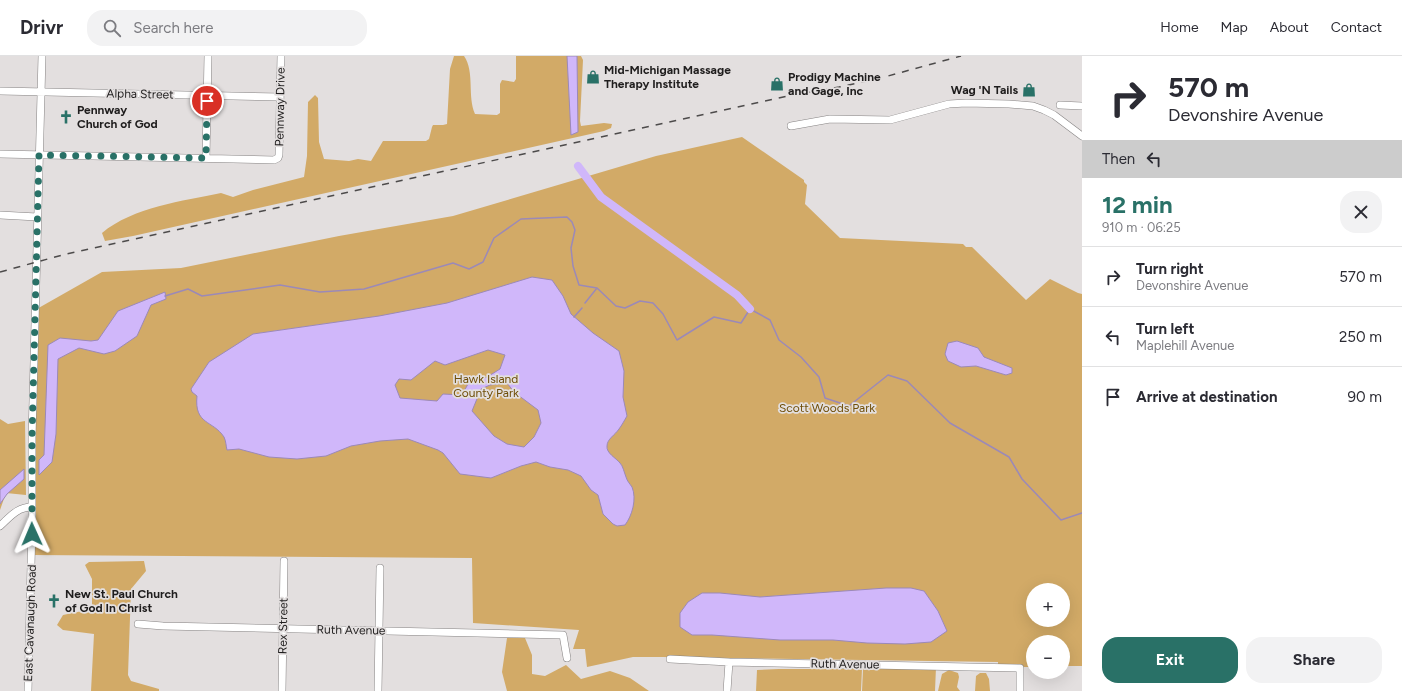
<!DOCTYPE html>
<html lang="en">
<head>
<meta charset="utf-8">
<style>
	:root { --surface:#fff; --page:#f2f2f3; --text:#2b2b33; --muted:#7c7c81; --line:#e1e1e2; --accent:#297167 }
	body { margin:0; font-family:Figtree,sans-serif; background:var(--page); color:var(--text); height:100vh; display:flex; flex-direction:column; font-size:15px; white-space:nowrap }
	* { box-sizing:border-box; margin:0 }
	p { font-size:13px; color:var(--muted) }
	.icon { flex:none; width:22px; height:22px; fill:none; stroke:currentColor; stroke-width:2; stroke-linecap:round; stroke-linejoin:round }
	.map { position:relative; flex:1; overflow:hidden }
	.side { display:flex; flex-direction:column; background:var(--surface); width:320px }
	.side>* { flex:none }
	.banner { background:#fff; color:var(--text); overflow:hidden }
	.controls { position:absolute; left:1026px; top:527px; display:grid; gap:8px }
	.controls a { display:grid; place-items:center; width:44px; height:44px; border-radius:50%; background:var(--surface); box-shadow:0 4px 16px #0002; font-size:20px }
	.pin { position:absolute; display:grid; place-items:center; width:34px; height:34px; color:#fff; margin:-17px; border:2px solid #fff; border-radius:50%; box-shadow:0 1px 4px #0007 }
	.me { position:absolute; width:44px; margin:-22px; rotate:359deg; stroke-linejoin:round; filter:drop-shadow(0 0 3px #0008) }
	.turn { display:flex; align-items:center; gap:14px; height:84px; padding:0 20px; font-size:18px }
	.turn .icon { width:52px; height:52px; stroke-width:2.5 }
	.turn b { display:block; font-size:28px; line-height:34px }
	.then { display:flex; align-items:center; height:38px; padding:0 20px; background:#0003; gap:8px; font-size:15px }
	.round { display:grid; place-items:center; flex:none; width:42px; height:42px; border-radius:16px; background:var(--page) }
	.summary { display:flex; align-items:center; justify-content:space-between; height:68px; padding:0 20px }
	h1 { font-size:24px; font-weight:700; line-height:30px; color:var(--accent) }
	.primary-button { display:flex; gap:8px; margin-top:auto; padding:8px 20px }
	.primary-button a { flex:1; height:46px; border-radius:16px; background:var(--accent); color:#fff; font-size:16px; font-weight:700; line-height:46px; text-align:center }
	.primary-button a+a { background:var(--page); color:var(--text) }
	ul { padding:0; list-style:none }
	li { display:flex; align-items:center; gap:12px; height:60px; padding:0 20px; border-top:1px solid var(--line) }
	li div { flex:1 }
	li b { display:block; font-size:15px }
	li em { font-style:normal }
	header { display:flex; align-items:center; gap:24px; box-sizing:border-box; height:56px; padding:0 20px; background:var(--surface); border-bottom:1px solid var(--line) }
	header strong { font-size:19px }
	nav { display:flex; gap:22px; margin-inline-start:auto; font-size:14px }
	.search { width:280px; height:36px; background:var(--page); display:flex; align-items:center; gap:10px; box-sizing:border-box; padding:0 14px; border-radius:16px; color:var(--muted); font-size:15px }
	main { display:flex; flex:1; min-height:0 }
	.map>svg:first-child { display:block }
	.green { fill:#d2aa67; fill-rule:evenodd }
	.water { fill:#d0b7fa; stroke:#9b89b8; fill-rule:evenodd }
	.lines { fill:none; stroke-linecap:round; stroke-linejoin:round }
	.stream { stroke:#9b89b8; stroke-width:1.5 }
	.river { stroke:#d0b7fa; stroke-width:8 }
	.minor-casing { stroke:#868383; stroke-width:8 }
	.minor { stroke:#fff; stroke-width:7 }
	.rail { stroke:#4d4b4b; stroke-width:1.5; stroke-dasharray:7 7; stroke-linecap:butt }
	.route { stroke:#297167; stroke-width:7; stroke-dasharray:0 12.6 }
	.labels { text-anchor:middle; stroke-width:3.5; stroke-linejoin:round; paint-order:stroke }
	.poi-label { font-size:12px; font-weight:bold; fill:#1f1d1d; stroke:#e3dfdf; text-anchor:start }
	.street-label { font-size:12px; fill:#1f1d1d; stroke:#e3dfdf }
	.park-label { font-size:12px; fill:#6f4e08; stroke:#e3dfdf }
</style>
</head>
<body>
<header>
<strong>Drivr</strong>
<div class="search"><svg class="icon" aria-label="search" viewBox="0 0 24 24"><circle cx="10" cy="10" r="6"/><path d="M15 15l6 6"/></svg>Search here</div>
<nav><a>Home</a><a>Map</a><a>About</a><a>Contact</a></nav>
</header>
<main>
<div class="map">
<svg width="1082" height="635" viewBox="0 0 1082 635">
	<rect width="100%" height="100%" fill="#e3dfdf"/>
	<path class="green" d="M454,0H464C475,16 467,40 475,58L497,59L500,57V28L502,24L514,26L516,23V0H581L583,4L580,65L581,70L604,67L612,68L611,72L604,75L133,180L105,185L102,177C133,151 183,145 221,137L233,141L253,134L304,121L307,100L308,46L315,39L318,42L319,86L324,103L349,105L358,103L371,105L383,85H426L429,83L432,71L433,69H443L447,68L450,13Z
		M742,81L804,124V126L807,129L805,148L840,182L963,188L966,191H972L1026,244L1050,223L1078,237L1082,238V610H1063V586H1033V611H998V606L663,601H633L587,611L585,593H573L579,574L473,567L472,502L31,499L35,254L102,216L181,212L339,180L453,160L656,100ZM1033,534H1063V564H1033Z
		M0,363L8,368L25,365L26,439L6,437L0,454Z
		M144,505L146,515L131,533L128,619L131,625L159,633V635H91L94,578L63,574L57,569L63,559L92,553V523L85,509L89,506Z
		M507,582H525L532,599V618L545,620L566,609L581,623L610,615L630,622L649,635H507L502,616Z
		M936,611L935,635H862L863,613Z
		M779,613H862L861,635H756L757,614Z
		M949,614L958,617L959,621L957,631L960,635H938L942,618Z
		M980,617H986L989,623L990,635H975L976,620Z"/>
	<path class="water" d="M567,0H577L578,76L571,79Z
		M532,221L552,224L563,240L571,258L593,277L619,295L624,315L623,341L627,360C624,365 622,369 619,373C615,379 607,383 607,390C606,397 616,402 620,407C623,410 624,416 626,421C627,425 630,428 632,431C637,443 632,460 625,469L617,470L613,468L603,458L598,439L591,434L581,420L568,414L550,411L536,406L521,410L491,422L460,418L443,397L438,394L408,383L380,385L351,390L326,400L297,403L269,401L239,393L227,394C226,390 226,385 224,381C213,364 194,369 197,340L192,336L191,333L209,306L253,278L379,260L447,247ZM488,294L505,299L500,313L487,321L468,328L462,339L443,338L437,345L400,342L395,329L399,323L411,324L435,305L445,309ZM507,327L514,336L538,354L541,367L534,381L524,391L507,388L494,380L472,355L481,333L490,329Z
		M165,236L166,243L151,249L137,280L115,295L104,298L79,292L58,303L56,378L52,406L39,419V404L44,399L48,289L60,282L91,285L98,284L118,255Z
		M957,285L978,292L984,301L1012,312V317L1006,319L976,310L961,311L948,305L945,298L948,287Z
		M24,413V423L7,438L0,448V434Z
		M886,532H911L924,535L938,555L947,575L931,586L905,588L867,587L833,584H780L712,579H692L680,571V557L688,546L702,537H720L760,541Z"/>
	<g class="lines">
		<path class="stream" d="M165,240L188,233L202,240L280,229L320,236L364,233L453,207L469,213L483,206L494,182L521,163L567,161L572,166L575,174L571,192L573,210L579,229L597,232L616,250L625,252L640,245L653,247L663,258L677,284L714,261L741,267L750,253L770,264L779,284L801,301L819,321L825,342L849,350L888,319L907,325L950,367L1009,401L1022,423L1061,464L1082,457
			M585,247L597,232
			M574,261L582,252"/>
		<path class="river" d="M578,110L601,141L737,239L750,253"/>
		<g class="minor-casing">
			<path id="minor" d="M0,35L280,41
				M1060,49L1082,50
				M791,70L830,63L890,64L949,48L966,47L1009,48L1033,50L1044,54L1054,59L1082,80
				M0,98L274,104L278,102L279,99L281,0
				M206,102L208,0
				M0,159L37,161
				M0,470C10,461 17,451 32,451
				M138,568L163,570L563,579L567,602
				M670,603L729,606L1020,612V635
				M28,635L32,468V382L42,0
				M282,635L284,505
				M378,635L380,512
				M727,635L729,606"/>
		</g>
		<use href="#minor" class="minor"/>
		<path class="rail" d="M0,216L66,198L788,40L839,31L877,23L961,0"/>
	</g>
	<g class="lines">
		<path class="route" d="M32,478V382L39,99L206,102L207,45"/>
	</g>
	<defs>
		<g id="shop-bare" transform="scale(1.08)"><path d="M-5-2.5h2.3a2.7 3.5 0 0 1 5.4 0H5L5.5 6h-11ZM-1.5-2.5h3a1.5 2.3 0 0 0-3 0Z" fill="#297167" stroke="#e3dfdf" stroke-width="2.5" paint-order="stroke"/></g>
		<g id="church-bare" transform="scale(1.08)"><path d="M-1.2-6h2.4v3.5h3.3v2.4h-3.3V6h-2.4V-.1h-3.3v-2.4h3.3Z" fill="#297167" stroke="#e3dfdf" stroke-width="2.5" paint-order="stroke"/></g>
	</defs>
	<g fill-rule="evenodd">
		<use href="#shop-bare" x="593" y="21"/>
		<use href="#shop-bare" x="777" y="28"/>
		<use href="#shop-bare" x="1029" y="34"/>
		<use href="#church-bare" x="66" y="61"/>
		<use href="#church-bare" x="54" y="545"/>
	</g>
	<g class="labels">
		<g class="poi-label">
			<text x="604" y="18">Mid-Michigan Massage<tspan x="604" dy="14">Therapy Institute</tspan></text>
			<text x="788" y="25">Prodigy Machine<tspan x="788" dy="14">and Gage, Inc</tspan></text>
			<text x="1018" y="38" text-anchor="end">Wag 'N Tails</text>
			<text x="77" y="58">Pennway<tspan x="77" dy="14">Church of God</tspan></text>
			<text x="65" y="542">New St. Paul Church<tspan x="65" dy="14">of God In Christ</tspan></text>
		</g>
		<g class="street-label">
			<text transform="translate(140 38) rotate(1)" y="4">Alpha Street</text>
			<text transform="translate(280 51) rotate(-89)" y="4">Pennway Drive</text>
			<text transform="translate(30 567) rotate(-88)" y="4">East Cavanaugh Road</text>
			<text transform="translate(283 570) rotate(-89)" y="4">Rex Street</text>
			<text transform="translate(351 574) rotate(1)" y="4">Ruth Avenue</text>
			<text transform="translate(845 608) rotate(1)" y="4">Ruth Avenue</text>
		</g>
		<g class="park-label">
			<text x="486" y="327">Hawk Island<tspan x="486" dy="14">County Park</tspan></text>
			<text x="827" y="356">Scott Woods Park</text>
		</g>
	</g>
</svg>
<div class="controls">
<a>+</a>
<a>−</a>
</div>
<div class="pin" style="left:207px;top:45px;background:#d93025"><svg class="icon" aria-label="arrive" viewBox="0 0 24 24"><path d="M6 21V4h12l-3 4 3 4H6"/></svg></div>
<svg class="me" style="left:32px;top:478px" viewBox="-20 -20 40 40"><path d="M0-17L14 15 0 8-14 15z" fill="#297167" stroke="#fff" stroke-width="4"/></svg>
</div>
<section class="side">
<div class="banner">
<div class="turn"><svg class="icon" aria-label="right" viewBox="0 0 24 24"><path d="M7 20v-9h11M14 6l5 5-5 5"/></svg><div><b>570 m</b>Devonshire Avenue</div></div>
<div class="then">Then<svg class="icon" aria-label="left" viewBox="0 0 24 24"><path d="M17 20v-9H6M10 6l-5 5 5 5"/></svg></div>
</div>
<div class="summary"><div><h1>12 min</h1><p>910 m · 06:25</p></div><a class="round"><svg class="icon" aria-label="close" viewBox="0 0 24 24"><path d="M6 6l12 12M18 6L6 18"/></svg></a></div>
<ul>
<li><svg class="icon" aria-label="right" viewBox="0 0 24 24"><path d="M7 20v-9h11M14 6l5 5-5 5"/></svg><div><b>Turn right</b><p>Devonshire Avenue</p></div><em>570 m</em></li>
<li><svg class="icon" aria-label="left" viewBox="0 0 24 24"><path d="M17 20v-9H6M10 6l-5 5 5 5"/></svg><div><b>Turn left</b><p>Maplehill Avenue</p></div><em>250 m</em></li>
<li><svg class="icon" aria-label="arrive" viewBox="0 0 24 24"><path d="M6 21V4h12l-3 4 3 4H6"/></svg><div><b>Arrive at destination</b></div><em>90 m</em></li>
</ul>
<div class="primary-button"><a>Exit</a><a>Share</a></div>
</section>
</main>
</body>
</html>
